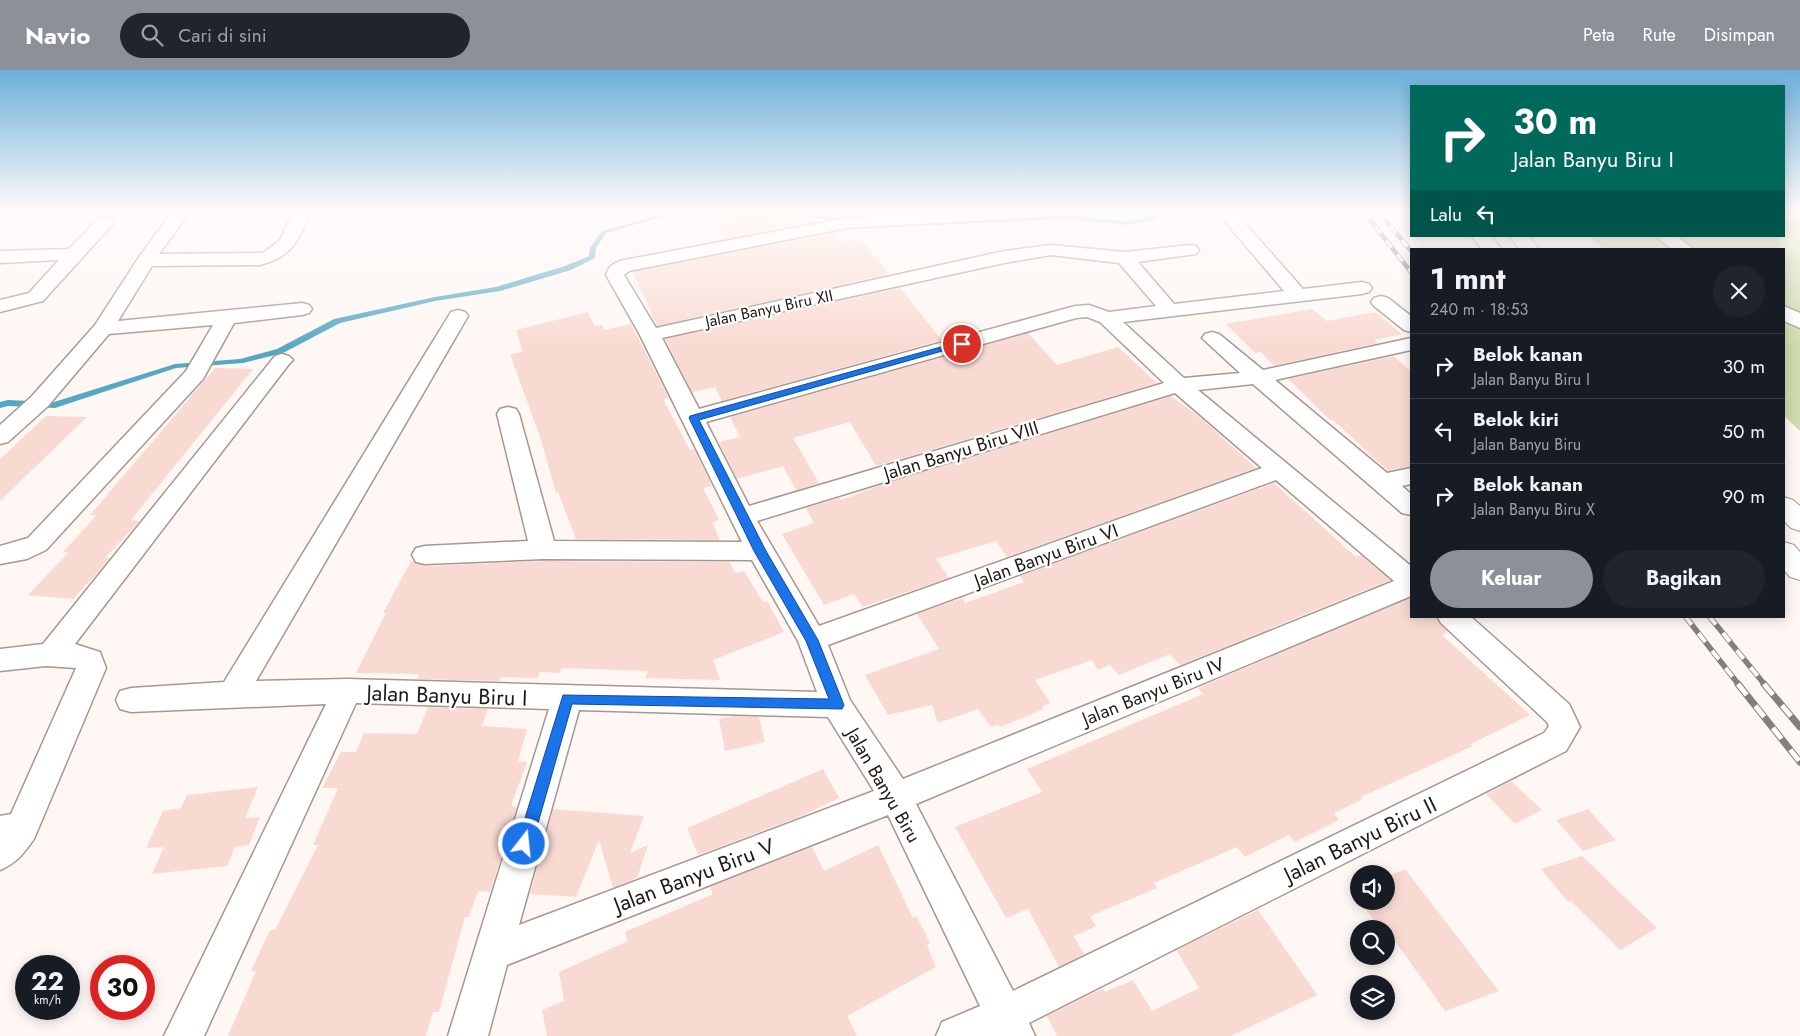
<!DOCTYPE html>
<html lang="id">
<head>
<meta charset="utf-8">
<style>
	:root { --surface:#171b24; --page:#20242c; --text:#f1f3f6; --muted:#9ea1a6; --line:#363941; --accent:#8c9099 }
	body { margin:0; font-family:Jost,sans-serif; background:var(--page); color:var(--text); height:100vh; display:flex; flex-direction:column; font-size:19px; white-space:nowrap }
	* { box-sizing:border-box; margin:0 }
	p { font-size:16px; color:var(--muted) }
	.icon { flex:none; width:28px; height:28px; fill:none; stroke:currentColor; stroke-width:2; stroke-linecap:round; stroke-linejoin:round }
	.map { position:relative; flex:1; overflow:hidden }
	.panel { position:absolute; left:1410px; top:178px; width:375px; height:370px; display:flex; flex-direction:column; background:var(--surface); border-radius:0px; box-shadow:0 2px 12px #0003 }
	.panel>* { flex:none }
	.guide { position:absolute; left:1410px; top:15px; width:375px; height:152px; border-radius:0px; box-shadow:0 2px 12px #0003; background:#00695c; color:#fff; overflow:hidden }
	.tools { position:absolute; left:1350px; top:795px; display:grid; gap:10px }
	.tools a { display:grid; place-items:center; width:45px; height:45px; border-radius:50%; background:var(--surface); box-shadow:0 2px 12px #0003; font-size:25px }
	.speed { position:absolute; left:15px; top:885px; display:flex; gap:10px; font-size:25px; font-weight:700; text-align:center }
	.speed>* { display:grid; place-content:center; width:65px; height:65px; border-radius:50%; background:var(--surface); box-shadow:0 2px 12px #0003; line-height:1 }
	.speed small { font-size:12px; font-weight:400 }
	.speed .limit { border:8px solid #d22; background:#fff; color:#111 }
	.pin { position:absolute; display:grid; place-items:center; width:42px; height:42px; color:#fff; margin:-21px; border:2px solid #fff; border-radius:50%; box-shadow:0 1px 5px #0007 }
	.me { position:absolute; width:55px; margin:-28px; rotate:16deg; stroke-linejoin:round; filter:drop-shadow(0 0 4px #0008) }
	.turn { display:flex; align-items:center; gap:18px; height:105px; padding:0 20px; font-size:22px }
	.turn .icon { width:65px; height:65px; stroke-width:2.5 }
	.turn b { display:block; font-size:35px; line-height:42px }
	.then { display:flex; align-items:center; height:48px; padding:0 20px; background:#0003; gap:10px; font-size:19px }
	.round { display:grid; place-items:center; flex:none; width:52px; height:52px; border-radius:26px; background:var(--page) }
	.headline { display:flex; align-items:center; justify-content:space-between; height:85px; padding:0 20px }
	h1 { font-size:30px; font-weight:700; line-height:38px }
	.primary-button { display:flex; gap:10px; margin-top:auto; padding:10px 20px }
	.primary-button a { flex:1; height:58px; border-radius:30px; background:var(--accent); color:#fff; font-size:20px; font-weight:700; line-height:58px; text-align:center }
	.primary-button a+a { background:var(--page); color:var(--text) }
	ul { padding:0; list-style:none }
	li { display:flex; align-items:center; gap:15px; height:65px; padding:0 20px; border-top:1px solid var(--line) }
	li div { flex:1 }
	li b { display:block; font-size:19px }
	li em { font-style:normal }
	header { display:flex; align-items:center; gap:30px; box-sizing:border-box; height:70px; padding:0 25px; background:var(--accent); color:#fff }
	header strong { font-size:24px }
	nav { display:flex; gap:28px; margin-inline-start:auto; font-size:18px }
	.search { width:350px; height:45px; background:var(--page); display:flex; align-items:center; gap:12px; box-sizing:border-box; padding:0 18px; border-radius:28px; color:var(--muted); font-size:19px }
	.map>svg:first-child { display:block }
	.green { fill:#cfdcae }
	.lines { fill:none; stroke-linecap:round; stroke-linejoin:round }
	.stream { fill:#54a8c4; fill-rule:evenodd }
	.building { fill:#f9dad2 }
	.street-casing { stroke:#a7978f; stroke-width:3 }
	.highway-casing { stroke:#a7978f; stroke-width:2 }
	.street { fill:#fff; fill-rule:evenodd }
	.highway { fill:#fff; fill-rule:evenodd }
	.rail-far2-casing { stroke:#857e7b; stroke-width:4.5 }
	.rail-far1-casing { stroke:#857e7b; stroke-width:5.5 }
	.rail-casing { stroke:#857e7b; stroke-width:7 }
	.rail-far2 { stroke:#fff; stroke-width:3; stroke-dasharray:9; stroke-linecap:butt }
	.rail-far1 { stroke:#fff; stroke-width:4; stroke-dasharray:11; stroke-linecap:butt }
	.rail { stroke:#fff; stroke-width:5; stroke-dasharray:14; stroke-linecap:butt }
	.route { fill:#1a73e8; stroke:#114b97 }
	.labels { text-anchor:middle; stroke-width:4.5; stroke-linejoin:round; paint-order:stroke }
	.far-street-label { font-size:16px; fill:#1f1916; stroke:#fff }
	.street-label { font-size:19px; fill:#1f1916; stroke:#fff }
	.near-street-label { font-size:22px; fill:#1f1916; stroke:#fff }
</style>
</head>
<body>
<header>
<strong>Navio</strong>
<div class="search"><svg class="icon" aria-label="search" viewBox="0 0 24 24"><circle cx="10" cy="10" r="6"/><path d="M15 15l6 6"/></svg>Cari di sini</div>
<nav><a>Peta</a><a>Rute</a><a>Disimpan</a></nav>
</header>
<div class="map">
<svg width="1800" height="966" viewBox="0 0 1800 966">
	<rect width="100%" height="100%" fill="#fef7f4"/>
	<path class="green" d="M1784,142H1800V361L1784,346V179H1603L1589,166H1784Z"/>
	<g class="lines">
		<path class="stream" d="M670,142H680L606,163L596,178L595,188L571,200L500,221L435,231L340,253L283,283L243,293L176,298L55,338L8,336L0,338V332L8,330L54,332L175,294L240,289L277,279L334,249L435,227L496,217L565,196L589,186L590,178L602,161Z
			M797,142C814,142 834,145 848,155L843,156L826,150Z
			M1159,142H1167L1155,150L1129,155L1065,149L914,156L911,154L914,152C963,150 1013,146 1062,145C1096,144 1127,160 1159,142Z"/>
	</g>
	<path class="building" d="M750,142L752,145L805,148L809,153L727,169L714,150Z
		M833,163L840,172L860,168L889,204L657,256L633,202Z
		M900,218L942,270L722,331L715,317L692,322L665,269Z
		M1312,239L1327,251L1375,242L1402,264L1374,270L1378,273L1274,296L1261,282L1255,283L1226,254Z
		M588,242L595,257L602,255L604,260L631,254L669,328L663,329L690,380L694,379L712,416L703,418L719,450L712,452L720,470L576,469L558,422L556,423L540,367L511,287V284L523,282L516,260Z
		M1028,263L1057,295L1118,277L1157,313L876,396L850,352L793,368L819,413L796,420L783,396L737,409L719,372L740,367L730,347Z
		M1393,286L1411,301V396L1388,401L1333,350H1330L1288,309Z
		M215,298L253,299L131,450L140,451L105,488H110L100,500L73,529L28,525L68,483L63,482L97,445H90Z
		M1171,326L1202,349L1256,398L1007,487L996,471L936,489L949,508L862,537L854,524L824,535L782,464L814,453L806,438L839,428L841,430L886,413Z
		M46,346L87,347L0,431V389Z
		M1274,413L1356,487L1361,485L1390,510L1180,595L1170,584L1119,605L1110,595L1098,600L1092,590L1035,610L1051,633L1042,636L1044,639L1000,657L998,654L991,657L978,639L938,653L932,635L888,645L865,605L939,579L917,544L962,528L965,533L1024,512L1020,506Z
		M411,491L425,496L543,491L730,492L735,503L744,501L763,532L767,531L784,562L713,590L720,610L645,608L648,601L562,598L559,603L540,602L537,608L501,607L499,611L417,609L419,604L356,603L386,543H383Z
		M1410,528L1411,546H1435L1448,562L1442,565L1530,645L1471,674L1473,676L1361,727L1363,729L1334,743L1339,750L1295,772L1289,765L1245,787L1237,777L1154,813L1157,818L1090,846L1096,856L1074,866L1084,884L1059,897L1028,839L1006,848L955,757L1042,722L1027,699L1203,624L1198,618Z
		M428,637L488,639L482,656L527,659L518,691L527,692L511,736L517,737L490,822L478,821L469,847H465L439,942H433L426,966H228L256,901H251L270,860H275L318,775H313L338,718H322L341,682H356L364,663L417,664Z
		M733,646L759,647L765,672L725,681L719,649Z
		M823,699L839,728L797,748L698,785L687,758Z
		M1511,711L1542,740L1515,754L1486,724Z
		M258,717L245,748L260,747L249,775L235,777L227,796L152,804L164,777L146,778L163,741L181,738L187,725Z
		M553,739L644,746L630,783L648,775L637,808L613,818L599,770L576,827L530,824Z
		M1588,739L1616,770L1583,781L1556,750Z
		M878,775L913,848L917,847L930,873L927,875L936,897L847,946L857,966H547L542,940L564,931L559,902L628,871L625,862L713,824L710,817L812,777L824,801Z
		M1582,786L1657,858L1620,880L1571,831L1568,832L1541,799Z
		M1405,799L1499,921L1445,941L1395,871L1389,873L1386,869V859H1379L1361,831H1386V807Z
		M1258,840L1317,925L1231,966H1057L1047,946L1103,918L1105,922L1133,910L1152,941L1199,918L1176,880Z"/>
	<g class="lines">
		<g class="street-casing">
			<path id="street" d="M172,142H190L159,184L263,183L280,170L293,142H311C298,171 293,186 260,195L152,196L118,251L302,233L309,235L312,239L309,243L302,245L234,253L203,309L46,480L27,489L0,494V476L28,468L186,301L213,255L109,264L48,336L8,372L0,374V355L32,326L95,255L137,190Z
				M947,142H1047L1044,146L1038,147L847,158L629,201L624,205L656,258L1004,181L1051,175L1125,182L1190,175L1196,176L1199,180L1196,184L1138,192L1174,234L1284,221L1217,142H1235L1303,219L1362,212L1369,214L1372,218L1369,222L1362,224L1123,252L1184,308L1240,303L1202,268L1205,264L1212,262L1219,264L1263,300L1411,268V280L1275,310L1387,403L1411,398V414L1402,416L1411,424V445L1402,443L1253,314L1198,320L1411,496V526L916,734L1013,921L1544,663L1549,656L1547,652L1441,553L1437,546H1470L1569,634L1580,657L1566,681L1029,953L1035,966H936L942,952L980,936L888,745L507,895L488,966H448L549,639L356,633L204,966H164L326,634L131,642L120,639L116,630L120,621L131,618L224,612L451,242L458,240L465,242L468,246L256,611L347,609L817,622L798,571L752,490L543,489L425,494L416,492L412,485L416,478L425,476L528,471L497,344L500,339L508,337L516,339L519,344L554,471L742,472L640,265L606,205C609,195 614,193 624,190L847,148ZM1051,185L1119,193L1156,236L1109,242L1089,235L1075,236L699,339L662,268L1004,193ZM1087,247L1100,252L1164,313L749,436L706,352L1076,248ZM1175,323L1262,398L819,556L757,451ZM1276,410L1394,511L903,709L850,630L828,575ZM579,640L828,647L874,721L519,855Z
				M105,147L111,148L114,152L111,156L43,231L0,242V230L29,223L59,190L0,193V181L69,179L99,148Z
				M1656,166H1677L1693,179H1672Z
				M1381,226L1388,228L1411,246V262L1404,260L1374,236L1371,232L1374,228Z
				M1784,236L1800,243V258L1784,251Z
				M282,284L289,286L293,290L289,294L75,574L100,582L106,598L34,769C24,783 17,793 0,800V746L11,744L76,598L46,596L0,601V579L43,574L275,286Z"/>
		</g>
		<g class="highway-casing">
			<path id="highway" d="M1471,166H1491L1502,179H1482Z
				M1509,166H1529L1539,179H1519Z
				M1784,427L1793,430L1800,436V461L1791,458L1784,451Z
				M1784,472L1794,475L1800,482V510L1790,507L1784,500Z"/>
		</g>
		<use href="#street" class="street"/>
		<use href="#highway" class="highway"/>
		<g class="rail-far2-casing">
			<path id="rail-far2" d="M1364,142L1411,202
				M1379,142L1411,181"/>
		</g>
		<g class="rail-far1-casing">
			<path id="rail-far1" d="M1685,546L1739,615
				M1709,546L1765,615"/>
		</g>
		<g class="rail-casing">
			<path id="rail" d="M1738,614L1800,692
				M1764,614L1800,657"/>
		</g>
		<use href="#rail-far2" class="rail-far2"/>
		<use href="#rail-far1" class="rail-far1"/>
		<use href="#rail" class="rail"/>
	</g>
	<linearGradient id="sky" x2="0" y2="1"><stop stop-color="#6dafda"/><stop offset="0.51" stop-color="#fffbfa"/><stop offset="1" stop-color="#fffbfa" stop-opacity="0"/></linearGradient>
	<rect width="1800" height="277" fill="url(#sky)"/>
	<path class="route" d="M959,272L967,274L699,350L766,481L818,570L844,635L842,639L572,634L532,774L530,779L524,781L519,779L517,774L563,625L829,629L806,571L754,481L689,348L690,346Z"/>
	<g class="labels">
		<g class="far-street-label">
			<text transform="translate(769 238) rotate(-12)" y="6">Jalan Banyu Biru XII</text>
		</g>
		<g class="street-label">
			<text transform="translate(961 380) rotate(-17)" y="7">Jalan Banyu Biru VIII</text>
			<text transform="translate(1046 485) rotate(-20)" y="7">Jalan Banyu Biru VI</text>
			<text transform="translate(1153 621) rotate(-22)" y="7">Jalan Banyu Biru IV</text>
			<text transform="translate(884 715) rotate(60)" y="7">Jalan Banyu Biru</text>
		</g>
		<g class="near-street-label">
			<text transform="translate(447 625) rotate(2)" y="8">Jalan Banyu Biru I</text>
			<text transform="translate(1360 769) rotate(-26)" y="8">Jalan Banyu Biru II</text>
			<text transform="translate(694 805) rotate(-21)" y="8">Jalan Banyu Biru V</text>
		</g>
	</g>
</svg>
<div class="tools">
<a><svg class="icon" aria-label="sound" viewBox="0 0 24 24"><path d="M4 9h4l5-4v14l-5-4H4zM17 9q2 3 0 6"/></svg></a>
<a><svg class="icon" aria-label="search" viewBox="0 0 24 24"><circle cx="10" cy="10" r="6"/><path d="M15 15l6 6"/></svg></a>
<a><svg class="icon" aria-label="layers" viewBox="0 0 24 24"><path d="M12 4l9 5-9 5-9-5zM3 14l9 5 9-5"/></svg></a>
</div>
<div class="speed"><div>22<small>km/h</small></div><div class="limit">30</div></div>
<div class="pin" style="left:962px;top:274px;background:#d93025"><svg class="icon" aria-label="arrive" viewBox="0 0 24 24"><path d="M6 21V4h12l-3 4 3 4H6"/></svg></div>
<svg class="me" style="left:524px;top:774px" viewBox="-20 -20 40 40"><circle r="17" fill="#1a73e8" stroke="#fff" stroke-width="3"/><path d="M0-11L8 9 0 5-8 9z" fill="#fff"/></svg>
<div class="guide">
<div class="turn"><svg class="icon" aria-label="right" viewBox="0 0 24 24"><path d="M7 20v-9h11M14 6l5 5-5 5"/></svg><div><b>30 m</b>Jalan Banyu Biru I</div></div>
<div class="then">Lalu<svg class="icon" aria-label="left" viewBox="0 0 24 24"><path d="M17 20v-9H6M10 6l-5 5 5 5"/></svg></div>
</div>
<section class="panel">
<div class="headline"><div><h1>1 mnt</h1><p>240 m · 18:53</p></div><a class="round"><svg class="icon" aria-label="close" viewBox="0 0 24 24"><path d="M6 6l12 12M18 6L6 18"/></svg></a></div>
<ul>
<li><svg class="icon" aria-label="right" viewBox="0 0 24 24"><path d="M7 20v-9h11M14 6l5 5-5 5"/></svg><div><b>Belok kanan</b><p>Jalan Banyu Biru I</p></div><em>30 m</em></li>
<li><svg class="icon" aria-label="left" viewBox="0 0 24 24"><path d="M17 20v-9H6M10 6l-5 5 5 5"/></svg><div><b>Belok kiri</b><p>Jalan Banyu Biru</p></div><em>50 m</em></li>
<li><svg class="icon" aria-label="right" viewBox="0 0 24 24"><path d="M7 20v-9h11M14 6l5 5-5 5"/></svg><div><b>Belok kanan</b><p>Jalan Banyu Biru X</p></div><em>90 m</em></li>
</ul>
<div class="primary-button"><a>Keluar</a><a>Bagikan</a></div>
</section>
</div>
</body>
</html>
